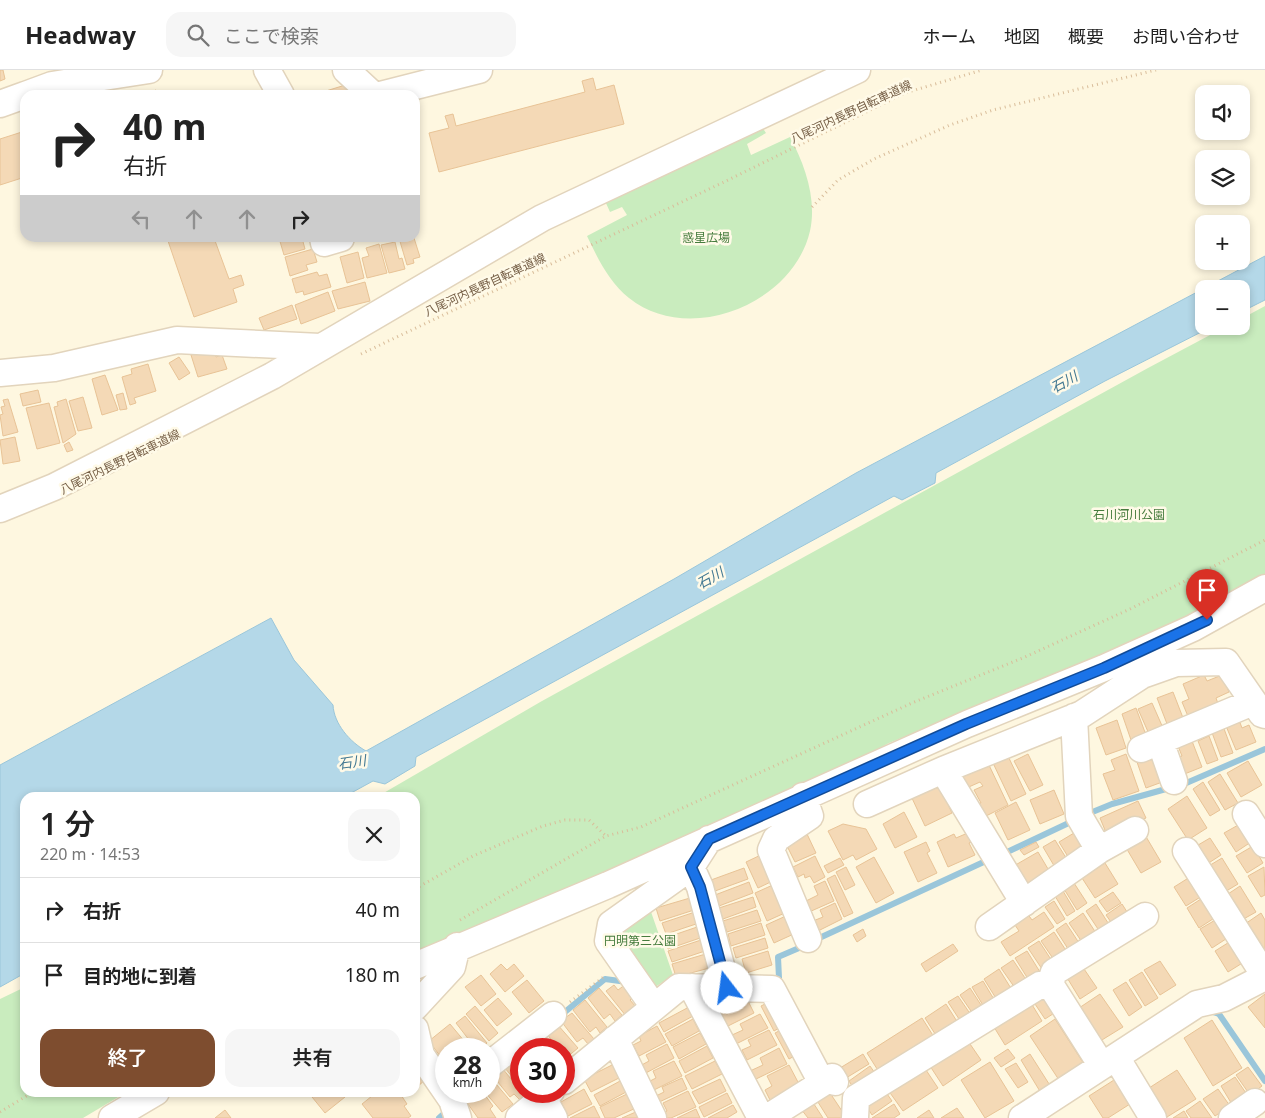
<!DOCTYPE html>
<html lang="ja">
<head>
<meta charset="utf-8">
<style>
	:root { --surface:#fff; --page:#f6f6f6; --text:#222; --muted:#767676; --line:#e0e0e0; --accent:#7e4d2f }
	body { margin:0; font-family:"Noto Sans","Noto Sans JP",sans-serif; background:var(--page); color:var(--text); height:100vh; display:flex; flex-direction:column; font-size:19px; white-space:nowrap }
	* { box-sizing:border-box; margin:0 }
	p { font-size:16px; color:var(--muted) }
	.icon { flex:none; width:28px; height:28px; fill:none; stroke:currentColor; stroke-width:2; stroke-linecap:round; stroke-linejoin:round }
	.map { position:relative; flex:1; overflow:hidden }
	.drawer { position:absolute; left:20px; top:722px; width:400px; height:305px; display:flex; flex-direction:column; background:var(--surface); border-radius:15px; box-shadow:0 2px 8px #0003 }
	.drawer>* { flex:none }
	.guide { position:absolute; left:20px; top:20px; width:400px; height:152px; border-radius:15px; box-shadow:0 2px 8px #0003; background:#fff; color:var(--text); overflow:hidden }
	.buttons { position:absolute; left:1195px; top:15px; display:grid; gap:10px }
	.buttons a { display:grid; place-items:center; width:55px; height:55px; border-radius:10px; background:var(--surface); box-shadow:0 2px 8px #0003; font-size:25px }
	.speed { position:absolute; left:435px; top:968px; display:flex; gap:10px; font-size:25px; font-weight:700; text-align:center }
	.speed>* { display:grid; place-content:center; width:65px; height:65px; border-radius:50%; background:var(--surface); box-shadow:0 2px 8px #0003; line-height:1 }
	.speed small { font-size:12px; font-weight:400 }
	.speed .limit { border:8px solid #d22; background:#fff; color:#111 }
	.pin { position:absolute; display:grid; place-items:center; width:42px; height:42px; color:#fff; margin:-51px -21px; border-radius:50% 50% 50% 0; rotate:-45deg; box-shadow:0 0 5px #0007 }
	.pin .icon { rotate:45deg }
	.me { position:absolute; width:55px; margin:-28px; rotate:345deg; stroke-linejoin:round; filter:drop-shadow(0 0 4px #0008) }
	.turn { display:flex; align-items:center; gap:18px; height:105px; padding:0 20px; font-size:22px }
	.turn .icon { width:65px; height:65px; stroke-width:2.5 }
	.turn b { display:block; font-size:35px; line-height:42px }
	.lanes { display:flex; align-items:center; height:48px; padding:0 20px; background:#0003; justify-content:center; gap:25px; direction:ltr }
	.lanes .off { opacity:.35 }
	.round { display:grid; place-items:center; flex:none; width:52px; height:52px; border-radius:15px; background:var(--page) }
	.head { display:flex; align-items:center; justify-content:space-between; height:85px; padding:0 20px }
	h1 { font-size:30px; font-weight:600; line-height:38px }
	.action { display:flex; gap:10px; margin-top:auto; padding:10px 20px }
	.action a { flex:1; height:58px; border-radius:15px; background:var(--accent); color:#fff; font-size:20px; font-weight:600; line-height:58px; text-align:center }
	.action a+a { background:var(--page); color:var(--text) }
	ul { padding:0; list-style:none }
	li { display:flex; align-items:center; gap:15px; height:65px; padding:0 20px; border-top:1px solid var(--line) }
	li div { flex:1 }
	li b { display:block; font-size:19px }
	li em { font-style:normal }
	header { display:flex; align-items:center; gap:30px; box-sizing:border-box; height:70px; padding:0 25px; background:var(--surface); border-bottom:1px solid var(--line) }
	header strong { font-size:24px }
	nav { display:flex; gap:28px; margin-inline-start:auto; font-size:18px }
	.search { width:350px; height:45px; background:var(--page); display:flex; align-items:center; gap:12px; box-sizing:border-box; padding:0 18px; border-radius:15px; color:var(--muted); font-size:19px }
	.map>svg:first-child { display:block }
	.green { fill:#c9ecbe }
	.water { fill:#b4d8e8; stroke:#9ac6da }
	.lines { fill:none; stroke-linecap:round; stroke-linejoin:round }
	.stream { stroke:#9ac6da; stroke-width:6 }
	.building { fill:#f4d9b6; stroke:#e8c396 }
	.minor-casing { stroke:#e2d4bc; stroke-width:29 }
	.path { stroke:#d9bd9a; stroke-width:3; stroke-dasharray:1 4; stroke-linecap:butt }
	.minor { stroke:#fff; stroke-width:26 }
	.route-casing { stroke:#114b97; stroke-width:12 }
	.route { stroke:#1a73e8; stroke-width:9 }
	.labels { text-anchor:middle; stroke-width:5; stroke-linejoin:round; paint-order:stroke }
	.street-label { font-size:12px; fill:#765f46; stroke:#fffae8 }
	.park-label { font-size:12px; fill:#467c3d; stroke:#fffae8 }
	.water-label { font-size:14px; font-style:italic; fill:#427892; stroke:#fffae8 }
</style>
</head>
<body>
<header>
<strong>Headway</strong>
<div class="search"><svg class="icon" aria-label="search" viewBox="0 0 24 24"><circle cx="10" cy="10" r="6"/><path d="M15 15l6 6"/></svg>ここで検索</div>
<nav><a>ホーム</a><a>地図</a><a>概要</a><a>お問い合わせ</a></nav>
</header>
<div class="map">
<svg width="1265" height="1048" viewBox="0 0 1265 1048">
	<rect width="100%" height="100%" fill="#fef7e0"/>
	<path class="green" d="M760,54L766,63L747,74L751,85L790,67C805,95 817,129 810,161C793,234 689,276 629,228C609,212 598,189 587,166L627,145L622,137L610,142L605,131Z
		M1265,236V506L1155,566L889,673L805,717L415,884V728H375L542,631L1148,298L1227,256H1241V249Z
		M650,839L673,905L651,920L618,862Z
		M25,917V1022L125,1023L83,1048H0V929Z"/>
	<path class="water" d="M1265,186V230L1241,242V219H1204V256H1213L1105,311L936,403L935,413L902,430L894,426L416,687L415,696L385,714L373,711L342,728H25V903L0,917V695L271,548L294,590L333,635C334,654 350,672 366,681L674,509L856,403Z"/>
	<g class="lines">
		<path class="stream" d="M1090,743L1112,734L1184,714L1265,679
			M1003,784L1075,750
			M815,870L988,790
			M773,909L779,908L778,887L806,875
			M1210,941L1219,944L1265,1011
			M560,946L605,909L627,912
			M439,1048L448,1040"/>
	</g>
	<path class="building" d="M0,0H3L5,9L0,11Z
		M593,8L596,20L614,15L624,54L439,102L429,63L449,58L445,46L453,44L456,56L585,22L582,11Z
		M355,12L359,25H313Z
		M156,20L158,25H141Z
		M25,61V107L0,115V69Z
		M167,168H214L229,209L241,205L244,215L233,219L237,232L194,247Z
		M279,168H304H302L305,179L284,185Z
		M399,168H414L420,187L413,189L414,193L407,195Z
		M395,172L399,189L402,188L405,199L389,203L381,175Z
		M379,174L387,203L367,208L362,188L369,186L366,178Z
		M313,179L317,192L306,195L308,200L290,206L285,187Z
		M358,182L364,208L347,213L340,187Z
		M317,202L319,206L327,204L331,217L304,225L303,221L296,223L292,209Z
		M365,212L370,231L338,239L332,221Z
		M328,222L335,241L301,254L295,235Z
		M292,235L297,249L264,260L259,248Z
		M205,281L206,285L214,282L216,287L222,285L227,299L198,307L191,285Z
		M179,287L190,303L179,310L169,293Z
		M148,294L156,321L134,328L136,333L130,335L122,307L132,304L131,299Z
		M105,305L118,340L102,345L92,309Z
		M38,320L41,332L23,336L20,324Z
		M123,323L127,339L120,340L116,325Z
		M83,327L92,358L78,361L69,331Z
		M8,329L18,362L3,366L0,345L3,344L1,337L5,336L3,330Z
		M66,329L76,364L63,373L54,337L58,336L57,332Z
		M49,333L60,373L37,379L26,338Z
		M15,367L20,391L3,394L0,370Z
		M69,372L73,380L67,382L64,375Z
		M1204,605L1207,611L1222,605L1229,622L1216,628L1220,639L1190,651L1182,632L1189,629L1183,614Z
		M1173,622L1185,653L1169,659L1157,628Z
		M1152,633L1163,658L1149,664L1138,639Z
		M1136,638L1146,665L1131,670L1122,644Z
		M1117,650L1126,678L1106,685L1096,658Z
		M1239,650L1242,658L1249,655L1256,672L1236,680L1226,656Z
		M1223,656L1233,683L1221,687L1211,660Z
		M1209,666L1218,690L1207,694L1198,671Z
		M1192,671L1202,697L1182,705L1176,688L1182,686L1178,676Z
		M1028,684L1043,715L1030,721L1014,691Z
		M1126,684L1139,721L1113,730L1103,704L1115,700L1111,690Z
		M1008,686L1026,724L1011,731L993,693Z
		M1156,686L1165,711L1146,718L1137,692Z
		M1248,691L1262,715L1241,727L1227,703Z
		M988,693L1008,735L980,749L973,736L981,733L974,720L983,716L980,712L962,720L956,708Z
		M1220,704L1238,733L1225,740L1208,712Z
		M1203,712L1220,740L1210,746L1193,719Z
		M938,713L952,743L925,756L911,726Z
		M1054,720L1064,744L1040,754L1030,730Z
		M1187,726L1207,758L1188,770L1168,739Z
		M1138,731L1146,748L1107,765L1100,748Z
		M1016,732L1030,760L1008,770L995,743Z
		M904,742L917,767L895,778L883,754Z
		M843,754L866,759L877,779L856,790L853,785L843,790L828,761Z
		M1240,754L1251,772L1236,782L1224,763Z
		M970,762L974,771L969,773L975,785L948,797L937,772L954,764L956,768Z
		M1074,763L1085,780L1070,790L1059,772Z
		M807,764L816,783L795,792L786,774Z
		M1145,765L1161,792L1141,803L1125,776Z
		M1210,768L1221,785L1204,796L1193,778Z
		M1055,770L1068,791L1056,799L1043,777Z
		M926,772L930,781L927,783L937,803L918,812L904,782Z
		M1036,772L1039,777L1024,785L1020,780Z
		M1253,776L1263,793L1247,803L1236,786Z
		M1038,782L1051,804L1025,819L1012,797Z
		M765,783L777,809L758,818L746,792Z
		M815,786L825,807L814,813L810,806L805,808L804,804L798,807L793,797Z
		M874,787L894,823L876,833L856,797Z
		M840,788L844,795L828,803L824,796Z
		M1222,788L1238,814L1223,823L1207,797Z
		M1105,793L1118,814L1095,828L1082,808Z
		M846,797L855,815L845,820L836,802Z
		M1264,797L1265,825L1261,827L1248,806Z
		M744,798L748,809L715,821L711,810Z
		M835,805L853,843L844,847L827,809Z
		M1190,807L1202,826L1186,836L1174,817Z
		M825,811L834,831L809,842L804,832L818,825L814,816Z
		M749,812L753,823L719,836L715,825Z
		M1074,813L1087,833L1077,840L1064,819Z
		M775,814L787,842L767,851L755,823Z
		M1240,816L1256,842L1240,851L1225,826Z
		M1063,821L1075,841L1067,846L1055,826Z
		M1113,822L1121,833L1107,842L1099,831Z
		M753,827L756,837L723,849L719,838Z
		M1204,827L1216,847L1199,858L1187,838Z
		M690,828L694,840L660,851L656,838Z
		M1054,831L1065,849L1057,854L1045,837Z
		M835,833L842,849L818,861L813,851L823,847L820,840Z
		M1096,834L1110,856L1100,862L1086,841Z
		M1122,834L1129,845L1113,855L1106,845Z
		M757,840L761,851L727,862L723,851Z
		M695,842L699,853L666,864L662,853Z
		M1044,842L1054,857L1010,886L1001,872L1019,861L1013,852L1027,843L1032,850Z
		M1083,843L1096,863L1082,872L1069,853Z
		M1261,843L1265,850V882L1245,854Z
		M788,845L796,863L774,873L766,855Z
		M1217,849L1229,867L1212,878L1200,859Z
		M761,853L765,865L731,876L728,864Z
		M1066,853L1081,876L1070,882L1056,860Z
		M700,856L703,867L668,879L665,868Z
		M863,859L866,866L857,872L853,865Z
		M1054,862L1067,882L1054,890L1041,871Z
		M765,868L768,878L736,888L733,878Z
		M704,869L708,880L672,892L668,881Z
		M1039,871L1052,891L1042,899L1028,878Z
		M1231,871L1244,892L1228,902L1215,881Z
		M953,874L958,881L926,902L921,894Z
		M768,881L772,895L746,903L742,889Z
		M1027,881L1040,902L1028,909L1015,888Z
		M709,883L713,897L676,907L672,894Z
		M1013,890L1027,911L1015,918L1001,898Z
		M1160,891L1176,915L1160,925L1144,900Z
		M501,894L507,900L514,894L524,906L505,922L490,904Z
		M1082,896L1097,918L1080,929L1066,906Z
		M999,899L1012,920L997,930L984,909Z
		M1142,902L1158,928L1145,936L1129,910Z
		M481,905L496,924L481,936L465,917Z
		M527,910L544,931L529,943L512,922Z
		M983,911L995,931L984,937L972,917Z
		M1126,912L1142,937L1129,946L1113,920Z
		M626,914L636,925L630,930L636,937L626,946L606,921L614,915L618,920Z
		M599,918L622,945L615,951L610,944L604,949L588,928Z
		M970,918L983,938L973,944L960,925Z
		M1044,924L1056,942L1045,949L1033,931Z
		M1100,924L1123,957L1097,973L1076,940Z
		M1265,924V958L1248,937Z
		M958,926L971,945L961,952L948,932Z
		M498,928L512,944L497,956L484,940Z
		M747,929L754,943L728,956L718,937L731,930L734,936Z
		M585,930L607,957L600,963L596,957L590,962L573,940Z
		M773,930L786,954L774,961L761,936Z
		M1031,933L1042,951L1005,975L994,957Z
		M946,934L958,953L937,967L925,948Z
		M475,936L498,963L489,971L466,944Z
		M689,937L693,946L664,962L659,953Z
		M572,943L594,969L588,974L583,968L577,972L561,951Z
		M760,944L768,958L736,974L732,965L743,960L740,954Z
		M465,946L487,973L481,979H476L456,953Z
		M922,948L934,967L879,1002L867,983Z
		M693,949L699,961L672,976L665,964Z
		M1055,949L1084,994L1059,1010L1030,966Z
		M1212,950L1242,998L1213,1016L1184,968Z
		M450,954L465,972L457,979H446V987L443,990L429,971Z
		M557,954L578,978L566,988L564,979H559L546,963Z
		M657,956L666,972L639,986L633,975L641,971L639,966Z
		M787,957L800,983L789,989L775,963Z
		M769,960L777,975L747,990L742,980L751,976L748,970Z
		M700,963L706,974L679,989L673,977Z
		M544,965L555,979H535L532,976Z
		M968,971L981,990L943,1016L930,996Z
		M667,974L674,988L642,1005L638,997L649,991L646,985Z
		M707,976L713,988L685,1003L679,991Z
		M779,978L787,994L754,1010L750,1001L763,995L760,988Z
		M1008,979L1015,988L1001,997L994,988Z
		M863,984L869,994L846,1008L840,998Z
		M1030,984L1051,1017L1041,1023L1021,990Z
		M515,988L521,995L520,1016L504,997Z
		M674,991L682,1006L650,1022L646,1013L656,1008L653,1001Z
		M715,991L722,1004L692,1019L685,1006Z
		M990,992L1014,1031L985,1048L961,1010Z
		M1016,993L1028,1012L1018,1018L1005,999Z
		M415,994L427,1008L415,1019Z
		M614,994L621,1007L591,1022L584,1009Z
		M789,995L799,1014L770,1030L765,1020L772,1016L767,1006Z
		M870,996L877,1006L855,1020L849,1011Z
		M924,997L938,1018L903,1041L888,1020Z
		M1248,997L1262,1016L1250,1025L1236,1005Z
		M502,998L525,1026L520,1030L514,1024L510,1027L493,1006Z
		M1177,1000L1196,1029L1167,1047L1149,1018Z
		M1235,1007L1248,1026L1233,1036L1221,1016Z
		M491,1008L513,1034L502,1042L484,1021H489V1010Z
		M682,1008L687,1019L655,1034L652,1028L664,1022L662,1017Z
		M720,1009L726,1021L699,1034L692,1022Z
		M622,1010L628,1021L600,1036L594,1025Z
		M1114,1010L1130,1034L1108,1048H1103L1089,1026Z
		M584,1019L592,1034L568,1046L561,1032Z
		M1218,1019L1230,1036L1215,1046L1203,1029Z
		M828,1020L846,1047L844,1048H828L816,1029Z
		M476,1021H482L493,1036L490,1039L496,1048H478L465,1030Z
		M688,1021L696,1037L671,1048H662L660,1044L667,1041L663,1033Z
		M885,1021L892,1031L872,1045L865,1034Z
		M308,1022H341L345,1027L325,1043Z
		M377,1022L392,1024L399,1022L407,1034L404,1036L411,1046L408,1048H373L362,1034Z
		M629,1023L636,1038L614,1048H605L600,1037Z
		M727,1023L732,1033L704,1047L699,1037Z
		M812,1031L823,1048H808L801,1039Z
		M1200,1031L1212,1048H1191L1186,1041Z
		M894,1034L900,1044L894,1048H872Z
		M733,1035L737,1042L727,1048H708Z
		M594,1036L600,1048H570Z
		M957,1038L964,1048H941Z
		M696,1039L700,1048H677Z
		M225,1040L231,1048H215Z
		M929,1040L934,1048H917Z
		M638,1041L641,1048H622Z
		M1184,1041L1188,1048H1173Z"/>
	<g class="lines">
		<g class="minor-casing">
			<path id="minor" d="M267,0L281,25
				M346,0L373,25
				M25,25L52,15L149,0
				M380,25L479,0
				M0,34L25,25
				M323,168L324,173L341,168
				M0,303L54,298L177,270L320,277
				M0,439L54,417L272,306L542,148L857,0
				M1133,590L1142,605L1176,593L1226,592L1262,644L1265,645
				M1074,647L1079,746L1099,780
				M1160,671L1174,711
				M1141,679L1253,632
				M943,700L1024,833
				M803,726L810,746L776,769L771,780L808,869
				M867,734L943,700L1082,644L1142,605
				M1246,744L1265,774
				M1186,781L1265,906
				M691,797L700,817L727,918
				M989,857L1099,780L1135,760
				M415,896L608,815L967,654L1104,598L1193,558L1265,518
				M692,917L761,1048
				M415,937L452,897L457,876
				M654,937L608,871L611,854L691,797L709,769
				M415,959L421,985L452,1030L458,1048
				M615,969L653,1048
				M1116,987L1153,1048
				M489,995L553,945
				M1102,996L1050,914L1054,902L1145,846
				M564,1011L679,917L772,919L822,1013
				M543,1028L554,1048
				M112,1048L156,1022
				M519,1048L551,1021
				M767,1048L832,1007L835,1012
				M855,1048L856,1028L1040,915L1050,914
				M1022,1048L1197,934L1224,928L1265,907
				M1232,1048L1255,1032"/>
		</g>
		<path class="path" d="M812,137L838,110L874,89L950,55L993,40L1156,0
			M361,284L724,112L905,23L982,0
			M415,819L473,786L543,756L565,750H589L606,766
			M460,850L606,766L641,757L912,633L1025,587L1130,539L1265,470
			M570,932L605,906
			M0,1042L33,1022"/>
		<use href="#minor" class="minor"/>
	</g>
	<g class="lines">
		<g class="route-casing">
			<path id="route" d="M727,918L700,817L691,797L709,769L966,654L1104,598L1207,550"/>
		</g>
		<use href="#route" class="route"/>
	</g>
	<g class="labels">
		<g class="street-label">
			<text transform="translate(851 42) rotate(-25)" y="4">八尾河内長野自転車道線</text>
			<text transform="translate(485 215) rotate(-25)" y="4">八尾河内長野自転車道線</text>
			<text transform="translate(120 392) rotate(-26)" y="4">八尾河内長野自転車道線</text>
		</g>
		<g class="park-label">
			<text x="706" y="172">惑星広場</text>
			<text x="1129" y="449">石川河川公園</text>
			<text x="640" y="875">円明第三公園</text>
		</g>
		<g class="water-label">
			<text transform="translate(1064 312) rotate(-29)" y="5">石川</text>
			<text transform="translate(710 508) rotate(-29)" y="5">石川</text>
			<text transform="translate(352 692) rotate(-8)" y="5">石川</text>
		</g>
	</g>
</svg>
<div class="buttons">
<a><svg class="icon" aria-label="sound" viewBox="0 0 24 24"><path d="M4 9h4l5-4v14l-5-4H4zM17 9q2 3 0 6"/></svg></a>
<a><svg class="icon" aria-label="layers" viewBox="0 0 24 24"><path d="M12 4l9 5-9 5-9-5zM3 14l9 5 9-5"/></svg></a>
<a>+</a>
<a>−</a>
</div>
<div class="speed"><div>28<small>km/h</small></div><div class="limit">30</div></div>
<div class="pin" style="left:1207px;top:550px;background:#d93025"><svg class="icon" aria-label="arrive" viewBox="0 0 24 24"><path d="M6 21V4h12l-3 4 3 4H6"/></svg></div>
<svg class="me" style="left:727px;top:918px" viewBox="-20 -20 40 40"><circle r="19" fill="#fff"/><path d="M0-13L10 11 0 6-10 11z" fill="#1a73e8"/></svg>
<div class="guide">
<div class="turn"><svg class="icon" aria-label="right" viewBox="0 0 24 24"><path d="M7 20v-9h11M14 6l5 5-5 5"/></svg><div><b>40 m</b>右折</div></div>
<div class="lanes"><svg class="icon off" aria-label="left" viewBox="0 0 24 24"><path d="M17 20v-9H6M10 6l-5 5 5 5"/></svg><svg class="icon off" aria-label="ahead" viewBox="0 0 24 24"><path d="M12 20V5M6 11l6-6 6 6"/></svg><svg class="icon off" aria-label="ahead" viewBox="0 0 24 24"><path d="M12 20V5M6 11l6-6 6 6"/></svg><svg class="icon" aria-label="right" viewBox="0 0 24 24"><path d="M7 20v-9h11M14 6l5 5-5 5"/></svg></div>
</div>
<section class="drawer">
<div class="head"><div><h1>1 分</h1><p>220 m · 14:53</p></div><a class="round"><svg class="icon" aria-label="close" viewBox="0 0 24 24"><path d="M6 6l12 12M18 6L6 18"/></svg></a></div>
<ul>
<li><svg class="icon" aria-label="right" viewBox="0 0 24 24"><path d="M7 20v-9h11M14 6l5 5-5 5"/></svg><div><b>右折</b></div><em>40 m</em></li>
<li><svg class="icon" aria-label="arrive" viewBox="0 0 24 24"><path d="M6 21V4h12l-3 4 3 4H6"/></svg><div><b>目的地に到着</b></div><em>180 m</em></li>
</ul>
<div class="action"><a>終了</a><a>共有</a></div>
</section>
</div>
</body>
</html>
